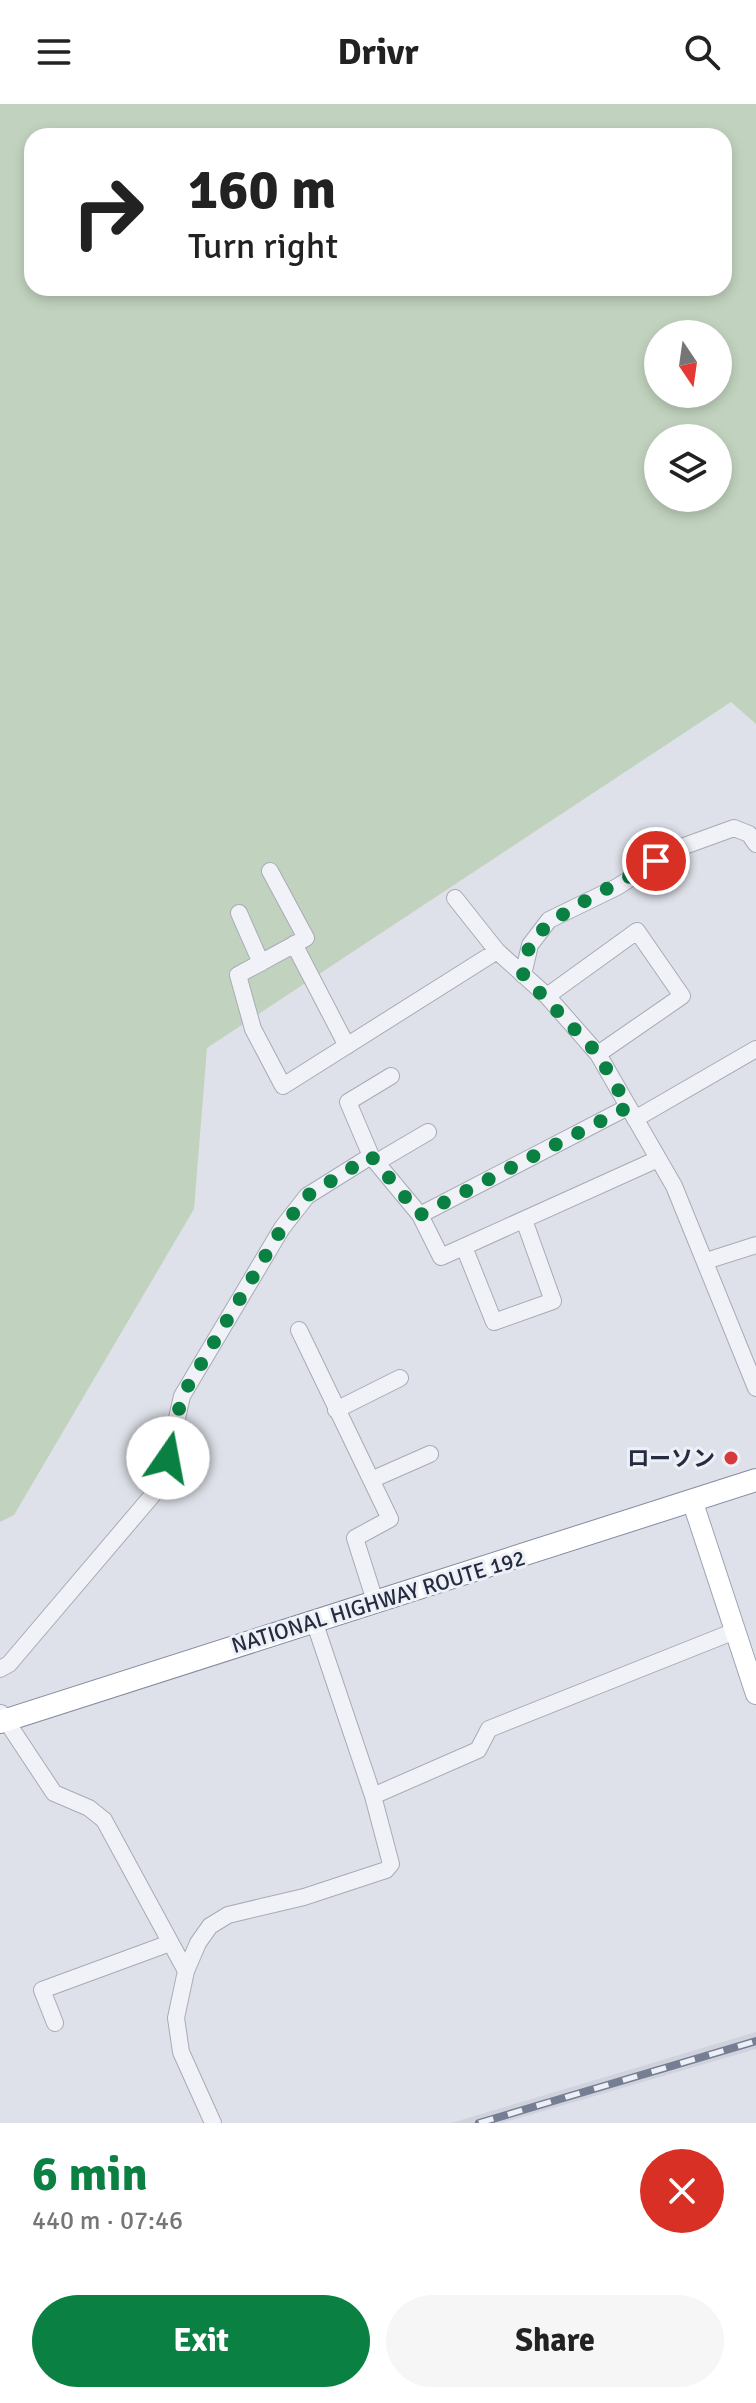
<!DOCTYPE html>
<html lang="en">
<head>
<meta charset="utf-8">
<style>
	:root { --surface:#fff; --page:#f6f6f6; --text:#222; --muted:#767676; --accent:#0b8043 }
	body { margin:0; font-family:Signika,"Noto Sans JP",sans-serif; background:var(--page); color:var(--text); height:100vh; display:flex; flex-direction:column; font-size:30px; white-space:nowrap }
	* { box-sizing:border-box; margin:0 }
	p { font-size:26px; color:var(--muted) }
	.icon { flex:none; width:44px; height:44px; fill:none; stroke:currentColor; stroke-width:2; stroke-linecap:round; stroke-linejoin:round }
	.map { position:relative; height:2019px; overflow:hidden }
	.panel { display:flex; flex-direction:column; background:var(--surface); flex:1 }
	.panel>* { flex:none }
	.banner { position:absolute; left:24px; top:24px; width:708px; height:168px; border-radius:24px; box-shadow:0 4px 12px #0003; background:#fff; color:var(--text); overflow:hidden }
	.needle { width:52px; rotate:167deg }
	.tools { position:absolute; left:644px; top:216px; display:grid; gap:16px }
	.tools a { display:grid; place-items:center; width:88px; height:88px; border-radius:50%; background:var(--surface); box-shadow:0 4px 12px #0003; font-size:40px }
	.pin { position:absolute; display:grid; place-items:center; width:68px; height:68px; color:#fff; margin:-34px; border:4px solid #fff; border-radius:50%; box-shadow:0 2px 8px #0007 }
	.me { position:absolute; width:88px; margin:-44px; rotate:12deg; stroke-linejoin:round; filter:drop-shadow(0 0 6px #0008) }
	.turn { display:flex; align-items:center; gap:28px; height:168px; padding:0 32px; font-size:36px }
	.turn .icon { width:104px; height:104px; stroke-width:2.5 }
	.turn b { display:block; font-size:56px; line-height:68px }
	.round { display:grid; place-items:center; flex:none; width:84px; height:84px; border-radius:42px; background:var(--page) }
	.overview { display:flex; align-items:center; justify-content:space-between; height:136px; padding:0 32px }
	h1 { font-size:48px; font-weight:700; line-height:60px; color:var(--accent) }
	.button { display:flex; gap:16px; margin-top:auto; padding:16px 32px }
	.button a { flex:1; height:92px; border-radius:48px; background:var(--accent); color:#fff; font-size:32px; font-weight:700; line-height:92px; text-align:center }
	.button a+a { background:var(--page); color:var(--text) }
	header { display:flex; justify-content:space-between; align-items:center; height:104px; padding:0 32px; background:var(--surface); font-size:36px; font-weight:700 }
	.map>svg:first-child { display:block }
	.built { fill:#d0d3de }
	.green { fill:#c1d3be; fill-rule:evenodd }
	.lines { fill:none; stroke-linecap:round; stroke-linejoin:round }
	.minor-casing { stroke:#a7abb6; stroke-width:18 }
	.major-casing { stroke:#9ca3b5; stroke-width:22 }
	.highway-casing { stroke:#848ca0; stroke-width:24 }
	.minor { stroke:#f1f2f7; stroke-width:16 }
	.major { stroke:#fff; stroke-width:20 }
	.highway { stroke:#fff; stroke-width:22 }
	.rail-casing { stroke:#767e93; stroke-width:8 }
	.rail { stroke:#edf0f6; stroke-width:5; stroke-dasharray:15; stroke-linecap:butt }
	.route { stroke:#0b8043; stroke-width:14; stroke-dasharray:0 25.2 }
	.poi-dot { fill:#d7393e; stroke:#edf0f6; stroke-width:3 }
	.labels { text-anchor:middle; stroke-width:6; stroke-linejoin:round; paint-order:stroke }
	.poi-label { font-size:22px; font-weight:bold; fill:#262c40; stroke:#edf0f6; text-anchor:end }
	.street-label { font-size:22px; fill:#262c40; stroke:#edf0f6 }
</style>
</head>
<body>
<header><svg class="icon" aria-label="menu" viewBox="0 0 24 24"><path d="M4 6h16M4 12h16M4 18h16"/></svg>Drivr<svg class="icon" aria-label="search" viewBox="0 0 24 24"><circle cx="10" cy="10" r="6"/><path d="M15 15l6 6"/></svg></header>
<div class="map">
<svg width="756" height="2019" viewBox="0 0 756 2019">
	<rect width="100%" height="100%" fill="#dee1e9"/>
	<path class="built" d="M756,1928V1945L502,2019H451Z"/>
	<path class="green" d="M0,0H756V620L731,598L207,944L194,1105L14,1411L0,1418ZM32,32H724V184H32ZM658,230H718V290H658ZM658,334H718V394H658Z"/>
	<g class="lines">
		<g class="minor-casing">
			<path id="minor" d="M270,767L306,834L238,871L253,925L283,982L497,847
				M455,794L497,847L547,892L598,950L674,1082L756,1284
				M239,809L261,859
				M294,840L347,942
				M523,871L530,841L549,816L617,783L676,745L734,724L749,730L756,740
				M547,892L637,827L682,892L598,950
				M391,972L348,998L371,1052L420,1111L441,1153L658,1055
				M635,1015L756,945
				M377,1058L428,1028
				M420,1111L628,1003
				M464,1143L494,1218L553,1197L524,1116
				M706,1157L756,1141
				M299,1226L390,1415L355,1434L375,1497
				M336,1306L400,1274
				M371,1376L430,1350
				M0,1565L9,1560L156,1387L168,1354L182,1292L282,1124L307,1092L371,1052
				M1,1609L54,1689L89,1704L104,1716L186,1867
				M373,1692L478,1646L489,1625L735,1527
				M55,1919L42,1886L170,1839
				M213,2019L181,1948L176,1914L186,1867L198,1839L210,1822L228,1811L304,1793L386,1766L391,1760L373,1692L314,1517"/>
		</g>
		<g class="major-casing">
			<path id="major" d="M693,1399L756,1590"/>
		</g>
		<g class="highway-casing">
			<path id="highway" d="M0,1618L756,1376"/>
		</g>
		<use href="#minor" class="minor"/>
		<use href="#major" class="major"/>
		<use href="#highway" class="highway"/>
		<g class="rail-casing">
			<path id="rail" d="M479,2019L756,1937"/>
		</g>
		<use href="#rail" class="rail"/>
	</g>
	<g class="lines">
		<path class="route" d="M168,1354L182,1292L282,1124L307,1092L371,1052L420,1111L628,1003L598,950L523,871C525,862 526,849 531,840C546,811 625,778 656,757"/>
	</g>
	<circle class="poi-dot" cx="731" cy="1354" r="8"/>
	<g class="labels">
		<g class="poi-label">
			<text x="715" y="1362">ローソン</text>
		</g>
		<g class="street-label">
			<text transform="translate(378 1497) rotate(-17)" y="8">NATIONAL HIGHWAY ROUTE 192</text>
		</g>
	</g>
</svg>
<div class="tools">
<a><svg class="needle" viewBox="-14 -14 28 28"><path d="M0-13l5 13h-10z" fill="#e53935"/><path d="M0 13l5-13h-10z" fill="#767676"/></svg></a>
<a><svg class="icon" aria-label="layers" viewBox="0 0 24 24"><path d="M12 4l9 5-9 5-9-5zM3 14l9 5 9-5"/></svg></a>
</div>
<div class="pin" style="left:656px;top:757px;background:#d93025"><svg class="icon" aria-label="arrive" viewBox="0 0 24 24"><path d="M6 21V4h12l-3 4 3 4H6"/></svg></div>
<svg class="me" style="left:168px;top:1354px" viewBox="-20 -20 40 40"><circle r="19" fill="#fff"/><path d="M0-13L10 11 0 6-10 11z" fill="#0b8043"/></svg>
<div class="banner">
<div class="turn"><svg class="icon" aria-label="right" viewBox="0 0 24 24"><path d="M7 20v-9h11M14 6l5 5-5 5"/></svg><div><b>160 m</b>Turn right</div></div>
</div>
</div>
<section class="panel">
<div class="overview"><div><h1>6 min</h1><p>440 m · 07:46</p></div><a class="round" style="background:#d93025;color:#fff"><svg class="icon" aria-label="close" viewBox="0 0 24 24"><path d="M6 6l12 12M18 6L6 18"/></svg></a></div>
<div class="button"><a>Exit</a><a>Share</a></div>
</section>
</body>
</html>
